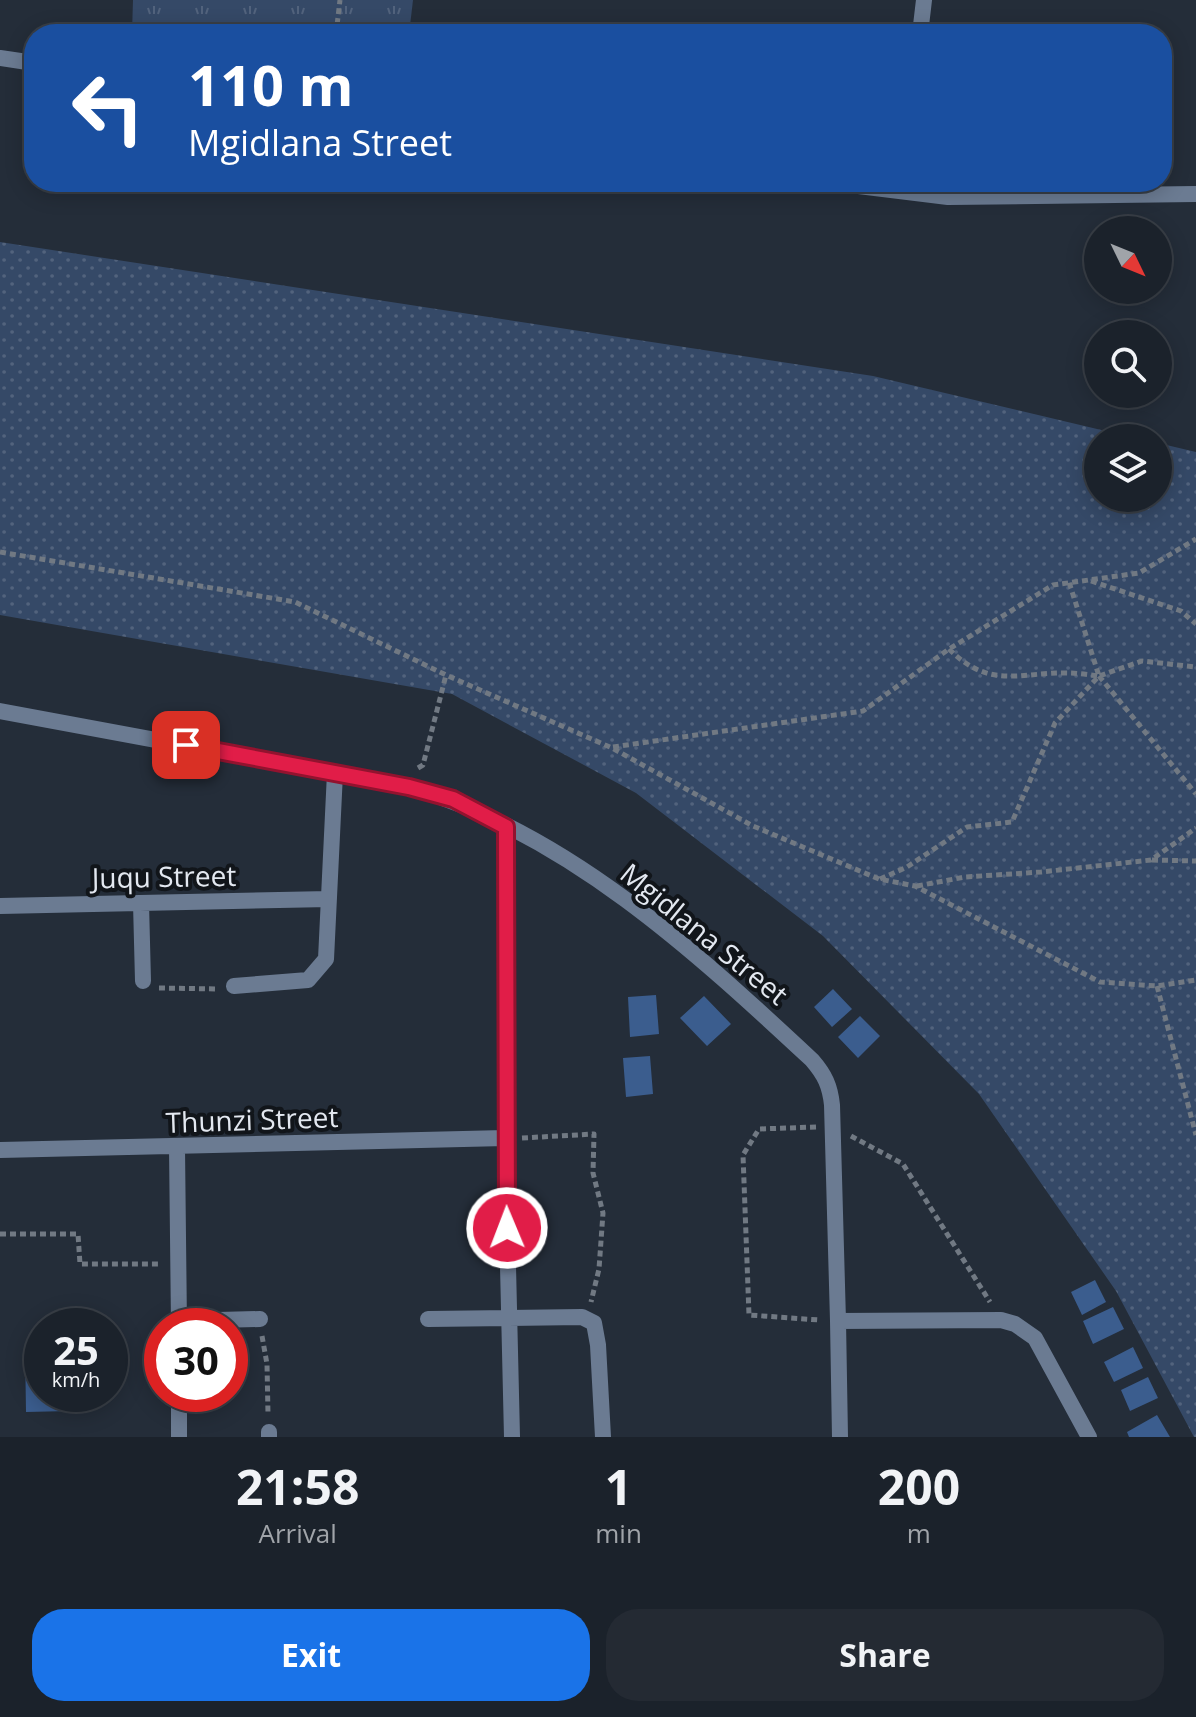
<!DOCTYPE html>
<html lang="en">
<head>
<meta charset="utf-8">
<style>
	:root { --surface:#1b222b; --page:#242a33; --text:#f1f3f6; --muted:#a0a4a9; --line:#393f47; --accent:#1a73e8 }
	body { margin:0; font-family:"Open Sans",sans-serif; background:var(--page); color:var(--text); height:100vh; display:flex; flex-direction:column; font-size:30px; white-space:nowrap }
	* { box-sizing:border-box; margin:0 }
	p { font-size:26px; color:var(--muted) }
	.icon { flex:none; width:44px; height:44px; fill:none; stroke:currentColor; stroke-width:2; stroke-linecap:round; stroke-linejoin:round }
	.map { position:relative; height:1437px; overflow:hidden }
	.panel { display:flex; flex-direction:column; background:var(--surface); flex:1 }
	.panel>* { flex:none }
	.hud { position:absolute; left:24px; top:24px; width:1148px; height:168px; border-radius:32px; box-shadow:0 4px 20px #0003,0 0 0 2px var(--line); background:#1a4fa0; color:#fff; overflow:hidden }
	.needle { width:52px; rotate:133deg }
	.controls { position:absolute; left:1084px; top:216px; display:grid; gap:16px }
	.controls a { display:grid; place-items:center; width:88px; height:88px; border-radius:50%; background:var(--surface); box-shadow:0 4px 20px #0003,0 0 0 2px var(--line); font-size:40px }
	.speed { position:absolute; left:24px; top:1308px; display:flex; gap:16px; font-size:40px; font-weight:700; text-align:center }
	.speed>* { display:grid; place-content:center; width:104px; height:104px; border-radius:50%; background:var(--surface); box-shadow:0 4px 20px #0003,0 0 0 2px var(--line); line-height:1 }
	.speed small { font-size:20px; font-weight:400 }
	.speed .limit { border:12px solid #d22; background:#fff; color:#111 }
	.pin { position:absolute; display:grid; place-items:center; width:68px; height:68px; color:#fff; margin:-34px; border-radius:16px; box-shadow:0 4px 12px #0006 }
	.me { position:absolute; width:88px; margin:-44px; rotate:359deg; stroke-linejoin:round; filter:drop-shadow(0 0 6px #0008) }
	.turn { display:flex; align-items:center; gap:28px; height:168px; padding:0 32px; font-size:36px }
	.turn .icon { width:104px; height:104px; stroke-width:2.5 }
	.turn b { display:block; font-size:56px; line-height:68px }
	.eta { display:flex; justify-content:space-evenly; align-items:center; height:136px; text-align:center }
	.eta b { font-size:48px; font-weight:700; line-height:56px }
	.action { display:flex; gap:16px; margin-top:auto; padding:16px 32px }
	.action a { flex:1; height:92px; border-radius:32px; background:var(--accent); color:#fff; font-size:32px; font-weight:700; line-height:92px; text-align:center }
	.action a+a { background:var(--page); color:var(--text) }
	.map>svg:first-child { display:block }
	.grass { fill:url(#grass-dots) }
	.park { fill:url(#park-tufts) }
	.building { fill:#3b5d8e }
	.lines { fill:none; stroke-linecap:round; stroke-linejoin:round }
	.path { stroke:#717983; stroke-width:5; stroke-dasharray:6 4; stroke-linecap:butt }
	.minor { stroke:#6b7b92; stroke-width:16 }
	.route-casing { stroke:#92132f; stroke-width:20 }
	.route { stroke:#e11d48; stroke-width:14 }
	.labels { text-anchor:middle; stroke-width:8; stroke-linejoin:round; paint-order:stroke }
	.street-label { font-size:28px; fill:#e3e8f0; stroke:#11151a }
</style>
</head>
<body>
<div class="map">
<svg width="1196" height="1437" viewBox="0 0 1196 1437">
	<defs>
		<pattern id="grass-dots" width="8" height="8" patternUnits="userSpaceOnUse" patternTransform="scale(2)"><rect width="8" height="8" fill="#354967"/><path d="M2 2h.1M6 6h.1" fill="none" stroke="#52637d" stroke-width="1.8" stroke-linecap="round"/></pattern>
		<pattern id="park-tufts" width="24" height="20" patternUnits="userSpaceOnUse" patternTransform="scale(2)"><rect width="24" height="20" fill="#354967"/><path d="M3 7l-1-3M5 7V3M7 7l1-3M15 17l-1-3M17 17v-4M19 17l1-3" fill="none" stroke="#52637d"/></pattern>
	</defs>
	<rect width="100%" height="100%" fill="#242d39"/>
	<path class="grass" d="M0,242L873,376L1135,438H1098V498H1158V443L1196,452V1437H1194L1116,1291L979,1094L823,936L636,793L452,694L0,615Z"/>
	<path class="park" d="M133,0H413L409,34H132Z"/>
	<path class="building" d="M833,989L852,1009L832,1027L814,1007Z
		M656,995L659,1034L630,1037L628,997Z
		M704,996L731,1024L707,1046L680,1018Z
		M860,1016L880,1036L858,1058L838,1037Z
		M650,1056L653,1094L626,1097L623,1058Z
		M1095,1280L1106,1302L1082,1315L1071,1292Z
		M1113,1307L1124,1329L1093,1344L1083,1321Z
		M1133,1347L1143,1368L1114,1382L1104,1362Z
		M25,1348H42V1394H70V1411L26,1412Z
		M1148,1377L1158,1398L1130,1411L1121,1390Z
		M1157,1415L1170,1437H1129L1127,1432Z"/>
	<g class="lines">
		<path class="path" d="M336,34L340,0
			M0,552L295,602L446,675L612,748L753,826L879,879L915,886L1100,982L1157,986L1196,980
			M1091,581L1181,611L1196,624
			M949,649C990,690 1019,672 1068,673C1078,673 1089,675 1099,676L1069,582
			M1099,676L1196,794
			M613,747L863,711L949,649L1053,585L1139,573L1196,539
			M418,768L423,765L446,675
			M1152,860L1196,861
			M880,879L907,867L967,827L1012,822L1055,723L1099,676L1142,661L1196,667
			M917,886L965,877L1041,872L1151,860L1196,828
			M1157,986L1196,1135
			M159,988L217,989
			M816,1127L759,1129L743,1155L749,1315L819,1320
			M851,1136L903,1164L990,1302
			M522,1138L594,1134L593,1173L603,1213L599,1269L591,1302
			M0,1234H78L80,1264H159
			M262,1336L267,1364L268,1414"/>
		<path class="minor" d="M920,34L924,0
			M0,58L34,63
			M826,182L948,197L1196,194
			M0,711L409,787C565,831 696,952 812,1060C825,1075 830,1086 832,1105L838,1321L1001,1320L1015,1324L1035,1338L1089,1437
			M506,827L505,1138L512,1437
			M141,903L143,981
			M0,906L329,899
			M234,986L308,980L326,959L335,773
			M177,1148L179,1326
			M0,1150L505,1138
			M428,1319L582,1317L594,1323L598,1345L603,1437
			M179,1321L260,1319
			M838,1321L840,1437
			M179,1394V1437
			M269,1432V1437"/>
	</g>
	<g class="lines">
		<g class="route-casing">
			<path id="route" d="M186,745L409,787L453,799L506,827L507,1228"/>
		</g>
		<use href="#route" class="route"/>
	</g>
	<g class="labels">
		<g class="street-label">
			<text transform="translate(164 877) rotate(-1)" y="10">Juqu Street</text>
			<text transform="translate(704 934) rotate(39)" y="10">Mgidlana Street</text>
			<text transform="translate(252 1120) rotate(-2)" y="10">Thunzi Street</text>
		</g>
	</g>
</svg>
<div class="controls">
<a><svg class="needle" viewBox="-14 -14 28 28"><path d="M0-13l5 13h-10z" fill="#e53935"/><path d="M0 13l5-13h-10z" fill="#a0a4a9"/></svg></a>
<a><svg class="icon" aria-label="search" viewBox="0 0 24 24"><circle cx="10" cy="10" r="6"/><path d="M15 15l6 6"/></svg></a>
<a><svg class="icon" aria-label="layers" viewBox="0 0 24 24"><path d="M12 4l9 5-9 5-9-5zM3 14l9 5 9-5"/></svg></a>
</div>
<div class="speed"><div>25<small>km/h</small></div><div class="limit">30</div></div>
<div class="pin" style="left:186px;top:745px;background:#d93025"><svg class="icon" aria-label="arrive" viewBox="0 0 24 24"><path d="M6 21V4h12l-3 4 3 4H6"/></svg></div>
<svg class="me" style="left:507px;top:1228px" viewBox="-20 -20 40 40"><circle r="17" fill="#e11d48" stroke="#fff" stroke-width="3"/><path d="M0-11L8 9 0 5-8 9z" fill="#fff"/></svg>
<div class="hud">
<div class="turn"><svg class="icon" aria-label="left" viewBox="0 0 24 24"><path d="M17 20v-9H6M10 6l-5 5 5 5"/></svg><div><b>110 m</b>Mgidlana Street</div></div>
</div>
</div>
<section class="panel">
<div class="eta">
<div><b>21:58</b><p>Arrival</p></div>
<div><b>1</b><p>min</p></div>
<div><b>200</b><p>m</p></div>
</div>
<div class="action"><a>Exit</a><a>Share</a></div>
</section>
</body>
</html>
